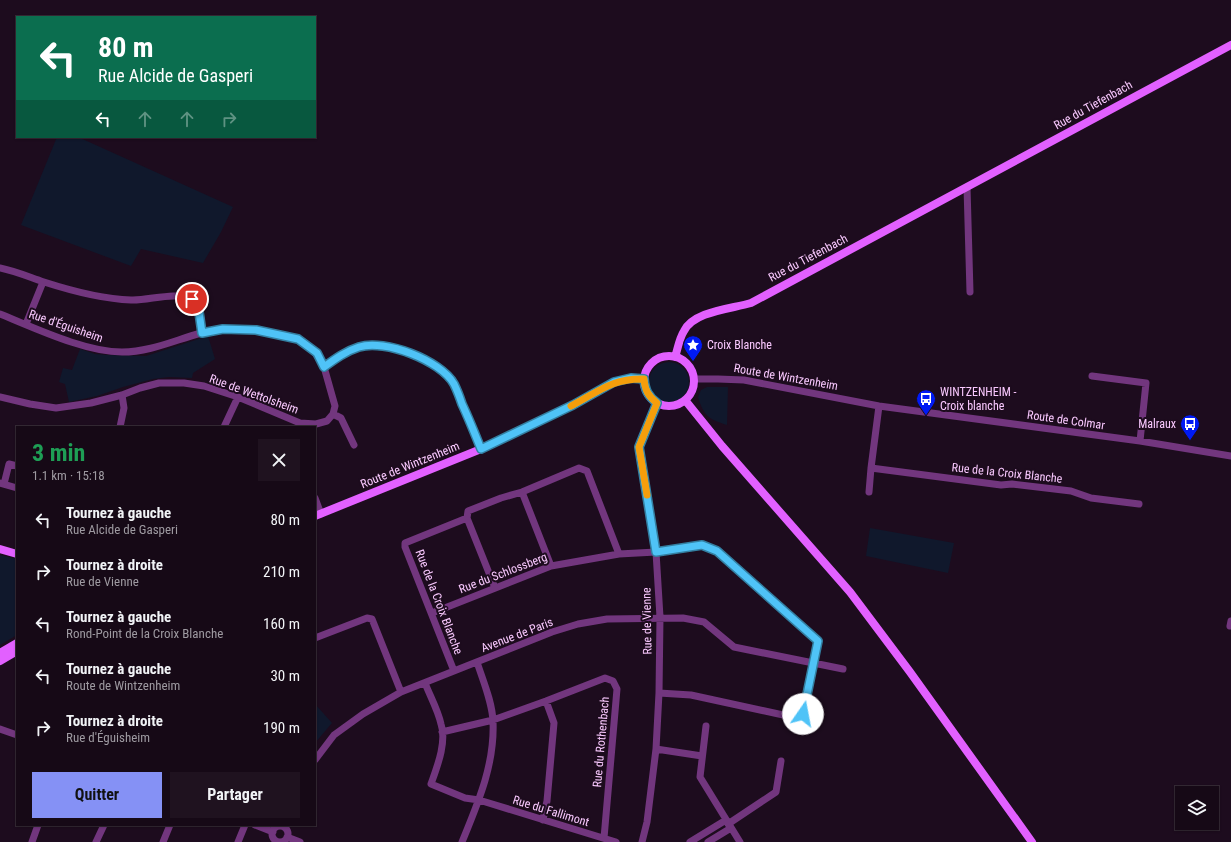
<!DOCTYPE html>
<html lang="fr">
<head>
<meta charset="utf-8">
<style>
	:root { --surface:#160916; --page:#1f121f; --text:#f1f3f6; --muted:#9e9aa1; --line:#352a35; --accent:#8591f5 }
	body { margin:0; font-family:"Roboto Condensed",sans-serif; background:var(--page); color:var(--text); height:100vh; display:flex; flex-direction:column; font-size:15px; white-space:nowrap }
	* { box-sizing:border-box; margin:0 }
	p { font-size:13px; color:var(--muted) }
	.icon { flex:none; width:22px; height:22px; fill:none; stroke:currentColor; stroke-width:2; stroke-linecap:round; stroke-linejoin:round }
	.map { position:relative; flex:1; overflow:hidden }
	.sheet { position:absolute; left:16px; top:426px; width:300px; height:400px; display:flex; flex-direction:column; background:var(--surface); border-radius:0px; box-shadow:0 1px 3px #0004,0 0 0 1px var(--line) }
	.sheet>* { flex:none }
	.hud { position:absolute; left:16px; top:16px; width:300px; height:122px; border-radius:0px; box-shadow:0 1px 3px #0004,0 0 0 1px var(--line); background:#0b6e4f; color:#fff; overflow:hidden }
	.fabs { position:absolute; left:1175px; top:786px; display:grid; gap:8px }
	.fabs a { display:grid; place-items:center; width:44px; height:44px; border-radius:0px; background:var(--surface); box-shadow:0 1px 3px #0004,0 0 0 1px var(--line); font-size:20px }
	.pin { position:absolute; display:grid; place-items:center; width:34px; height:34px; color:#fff; margin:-17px; border:2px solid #fff; border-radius:50%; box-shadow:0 1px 4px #0007 }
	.me { position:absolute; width:44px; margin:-22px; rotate:12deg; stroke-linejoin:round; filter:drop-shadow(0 0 3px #0008) }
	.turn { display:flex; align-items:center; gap:14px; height:84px; padding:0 16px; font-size:18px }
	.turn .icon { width:52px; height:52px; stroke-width:2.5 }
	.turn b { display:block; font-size:28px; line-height:34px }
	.lanes { display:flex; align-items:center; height:38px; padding:0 16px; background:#0003; justify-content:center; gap:20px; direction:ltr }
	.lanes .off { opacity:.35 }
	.round { display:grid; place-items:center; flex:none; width:42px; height:42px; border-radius:0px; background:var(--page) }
	.summary { display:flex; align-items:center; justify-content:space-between; height:68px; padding:0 16px }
	h1 { font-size:24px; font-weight:700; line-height:30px; color:#1e9e55 }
	.button { display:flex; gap:8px; margin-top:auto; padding:8px 16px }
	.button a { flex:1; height:46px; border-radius:0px; background:var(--accent); color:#111; font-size:16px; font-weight:700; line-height:46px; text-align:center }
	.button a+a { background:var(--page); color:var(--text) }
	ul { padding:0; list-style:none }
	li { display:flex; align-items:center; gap:12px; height:52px; padding:0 16px }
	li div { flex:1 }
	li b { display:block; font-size:15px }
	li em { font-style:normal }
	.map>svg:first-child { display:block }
	.green { fill:#10182c }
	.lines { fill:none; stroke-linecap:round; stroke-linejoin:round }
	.street { stroke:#72367e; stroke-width:7 }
	.secondary { stroke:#e260ff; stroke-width:8 }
	.route-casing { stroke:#337fa1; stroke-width:10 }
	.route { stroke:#4fc3f7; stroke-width:7 }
	.slow { stroke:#f59e0b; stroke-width:7 }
	.labels { text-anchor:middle; stroke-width:4; stroke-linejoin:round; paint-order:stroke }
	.street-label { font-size:12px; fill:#fac9ff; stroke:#1d0c1e }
	.poi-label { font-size:12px; fill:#fac9ff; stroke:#1d0c1e; text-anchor:start }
</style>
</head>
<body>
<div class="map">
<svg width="1231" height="842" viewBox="0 0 1231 842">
	<rect width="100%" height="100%" fill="#1d0c1e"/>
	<path class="green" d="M57,137H78L233,207L221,232L203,263L141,249L131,266L21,225Z
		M208,336L215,359L193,373L192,378L169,377L153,379L123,387L97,396L69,402L65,384L59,382L63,368L72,370L80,349L95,354L108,355L146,356Z
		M649 382a20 20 0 1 1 40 0a20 20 0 1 1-40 0Z
		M707,387H728L727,425C708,419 704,416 698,397L701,390Z
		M870,528L954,543L948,573L866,556Z
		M0,555L17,559V635L0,645Z
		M315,704L332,723L315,743Z"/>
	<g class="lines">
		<path class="street" d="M967,187L970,292
			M0,268C15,271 29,277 44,282C72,291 101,299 131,300C148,301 175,291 191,299C202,305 201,322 202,333
			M0,314C35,328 85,352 122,352C150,352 175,340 201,333C228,326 256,329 283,335C287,336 293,337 297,339C310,344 318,356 324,367C335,359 347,351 359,347C385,340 440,360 454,384C457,390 460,398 462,404C469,419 475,434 481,449
			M26,324L43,282
			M1092,376L1146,383L1140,441
			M694,379H718L744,380L879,406L1140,441L1231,456
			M0,397L30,404L56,408L91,403L122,395L140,388L159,383H184L204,386L238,397L300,423L316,424L327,421L333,414L335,406L324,367
			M879,406L871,468L1001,485L1012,484L1071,491L1091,498L1139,504
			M333,414L341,418L354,445
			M120,427L124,408L122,395
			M224,427L238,397
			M0,483L17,488
			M4,484L9,464L17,466
			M522,492L551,566
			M869,492L871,468
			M315,498L321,514
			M467,518L495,588
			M432,613L551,566L619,554L656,552L702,545L717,551L818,641L803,714L797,718L691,695L659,693
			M1230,626L1231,621
			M315,638L367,618L372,619L401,692
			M454,671L405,547V543L467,518L468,511L501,498L522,492L579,468L587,471L619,554
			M425,683C430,696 438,710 441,724C447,742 437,767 431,784L465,798L479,800L616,842
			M706,726L700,777L740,842
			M0,729L17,735
			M442,732L493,720L546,701L605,678L613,681L617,689L604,838
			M656,749L702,756
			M315,760L334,735L363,714L401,692L552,632L578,624L607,619L683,618L704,622L734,647L843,669
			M543,820L547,801L554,723L546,701
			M728,824L776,792L781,761
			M255,825L273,832
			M272 834a8 8 0 1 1 16 0a8 8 0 1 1-16 0Z
			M287,837L300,842
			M32,842L38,825
			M96,842L104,825
			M163,842L170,825
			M238,842L245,825
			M462,842C478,803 495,764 493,721C492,701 483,681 477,662
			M642,842L647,822L656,749L659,693L660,617L656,552L639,447L657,403
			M690,842L726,820
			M708,842L731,828"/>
		<path class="secondary" d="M644 381a25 25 0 1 1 50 0a25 25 0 1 1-50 0Z
			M675,357C678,348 679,339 684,331C694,311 731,309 751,303L1231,45
			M685,400L722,446L850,592L910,672L1032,842
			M315,516L481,449L573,405L614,382L631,378L644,379
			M0,549L17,554
			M0,653L17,643
			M0,661L17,651"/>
	</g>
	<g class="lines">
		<g class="route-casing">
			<path id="route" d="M192,299L198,305L202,333L223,329L256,330L298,339L317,353L324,367C335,359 346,351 359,347C385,339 440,360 454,384C457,390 460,398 462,404C469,419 475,434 481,449L573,405L614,382L631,378L644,379C645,390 648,396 657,403L639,447L656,552L702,545L717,551L818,641L803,714"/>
		</g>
		<use href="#route" class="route"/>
		<path class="slow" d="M571,406C598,392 612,378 644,379C645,390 648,396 657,403L639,447L647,495"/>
	</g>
	<defs>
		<g id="sight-pin" transform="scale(1)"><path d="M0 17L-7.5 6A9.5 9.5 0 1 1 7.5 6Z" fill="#001af4" stroke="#1d0c1e"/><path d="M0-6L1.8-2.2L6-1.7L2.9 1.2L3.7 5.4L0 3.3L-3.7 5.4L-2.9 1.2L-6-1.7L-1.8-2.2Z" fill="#fff"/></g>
		<g id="bus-pin" transform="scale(1)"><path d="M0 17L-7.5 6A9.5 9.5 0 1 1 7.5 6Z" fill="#001af4" stroke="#1d0c1e"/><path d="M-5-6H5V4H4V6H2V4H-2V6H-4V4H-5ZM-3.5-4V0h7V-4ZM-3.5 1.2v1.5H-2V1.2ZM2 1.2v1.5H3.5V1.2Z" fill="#fff"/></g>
	</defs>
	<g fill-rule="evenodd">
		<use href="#sight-pin" x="693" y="345"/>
		<use href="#bus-pin" x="926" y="399"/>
		<use href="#bus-pin" x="1190" y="424"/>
	</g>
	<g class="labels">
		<g class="street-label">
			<text transform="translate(1093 105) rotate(-29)" y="4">Rue du Tiefenbach</text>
			<text transform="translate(808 258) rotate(-28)" y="4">Rue du Tiefenbach</text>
			<text transform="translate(66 326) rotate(19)" y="4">Rue d'Éguisheim</text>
			<text transform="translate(786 377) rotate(10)" y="4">Route de Wintzenheim</text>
			<text transform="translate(254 394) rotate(20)" y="4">Rue de Wettolsheim</text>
			<text transform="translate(1066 420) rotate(8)" y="4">Route de Colmar</text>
			<text transform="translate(410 465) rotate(-22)" y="4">Route de Wintzenheim</text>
			<text transform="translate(1007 473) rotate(6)" y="4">Rue de la Croix Blanche</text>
			<text transform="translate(503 573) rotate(-21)" y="4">Rue du Schlossberg</text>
			<text transform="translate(439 602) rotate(69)" y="4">Rue de la Croix Blanche</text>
			<text transform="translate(647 621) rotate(-91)" y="4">Rue de Vienne</text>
			<text transform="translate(517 635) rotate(-21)" y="4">Avenue de Paris</text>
			<text transform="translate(601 742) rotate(-85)" y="4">Rue du Rothenbach</text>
			<text transform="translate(551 811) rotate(17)" y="4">Rue du Fallimont</text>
		</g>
		<g class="poi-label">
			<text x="707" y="349">Croix Blanche</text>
			<text x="940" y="396">WINTZENHEIM -<tspan x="940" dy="14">Croix blanche</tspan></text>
			<text x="1176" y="428" text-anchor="end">Malraux</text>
		</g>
	</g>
</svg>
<div class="fabs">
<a><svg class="icon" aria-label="layers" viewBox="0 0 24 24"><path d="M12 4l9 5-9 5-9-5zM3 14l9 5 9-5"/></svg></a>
</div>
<div class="pin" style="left:192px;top:299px;background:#d93025"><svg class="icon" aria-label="arrive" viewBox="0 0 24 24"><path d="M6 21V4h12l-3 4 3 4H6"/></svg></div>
<svg class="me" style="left:803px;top:714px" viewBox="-20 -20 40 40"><circle r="19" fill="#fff"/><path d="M0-13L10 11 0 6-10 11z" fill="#4fc3f7"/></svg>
<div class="hud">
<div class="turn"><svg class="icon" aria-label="left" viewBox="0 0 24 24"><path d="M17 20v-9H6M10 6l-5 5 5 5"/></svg><div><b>80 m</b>Rue Alcide de Gasperi</div></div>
<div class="lanes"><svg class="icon" aria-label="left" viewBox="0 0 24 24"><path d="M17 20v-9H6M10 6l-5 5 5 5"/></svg><svg class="icon off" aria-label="ahead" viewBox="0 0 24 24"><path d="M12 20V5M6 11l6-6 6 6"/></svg><svg class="icon off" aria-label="ahead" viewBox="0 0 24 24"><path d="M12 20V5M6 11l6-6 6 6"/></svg><svg class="icon off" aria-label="right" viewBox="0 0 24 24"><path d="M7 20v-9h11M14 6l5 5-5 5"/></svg></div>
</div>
<section class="sheet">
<div class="summary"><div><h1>3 min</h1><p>1.1 km · 15:18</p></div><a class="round"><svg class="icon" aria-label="close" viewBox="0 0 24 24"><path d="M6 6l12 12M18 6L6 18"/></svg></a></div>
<ul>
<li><svg class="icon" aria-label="left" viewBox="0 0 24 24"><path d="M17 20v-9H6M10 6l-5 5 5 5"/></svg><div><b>Tournez à gauche</b><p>Rue Alcide de Gasperi</p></div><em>80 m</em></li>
<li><svg class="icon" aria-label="right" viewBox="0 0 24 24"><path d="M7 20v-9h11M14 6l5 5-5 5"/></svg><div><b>Tournez à droite</b><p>Rue de Vienne</p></div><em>210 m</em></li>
<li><svg class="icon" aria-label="left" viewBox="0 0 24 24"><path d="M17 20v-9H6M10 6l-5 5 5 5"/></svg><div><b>Tournez à gauche</b><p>Rond-Point de la Croix Blanche</p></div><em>160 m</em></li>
<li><svg class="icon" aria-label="left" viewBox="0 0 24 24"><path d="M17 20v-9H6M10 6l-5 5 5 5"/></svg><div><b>Tournez à gauche</b><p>Route de Wintzenheim</p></div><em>30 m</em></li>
<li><svg class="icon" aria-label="right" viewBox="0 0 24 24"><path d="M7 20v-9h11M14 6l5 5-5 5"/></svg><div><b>Tournez à droite</b><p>Rue d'Éguisheim</p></div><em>190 m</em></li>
</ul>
<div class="button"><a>Quitter</a><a>Partager</a></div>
</section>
</div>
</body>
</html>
